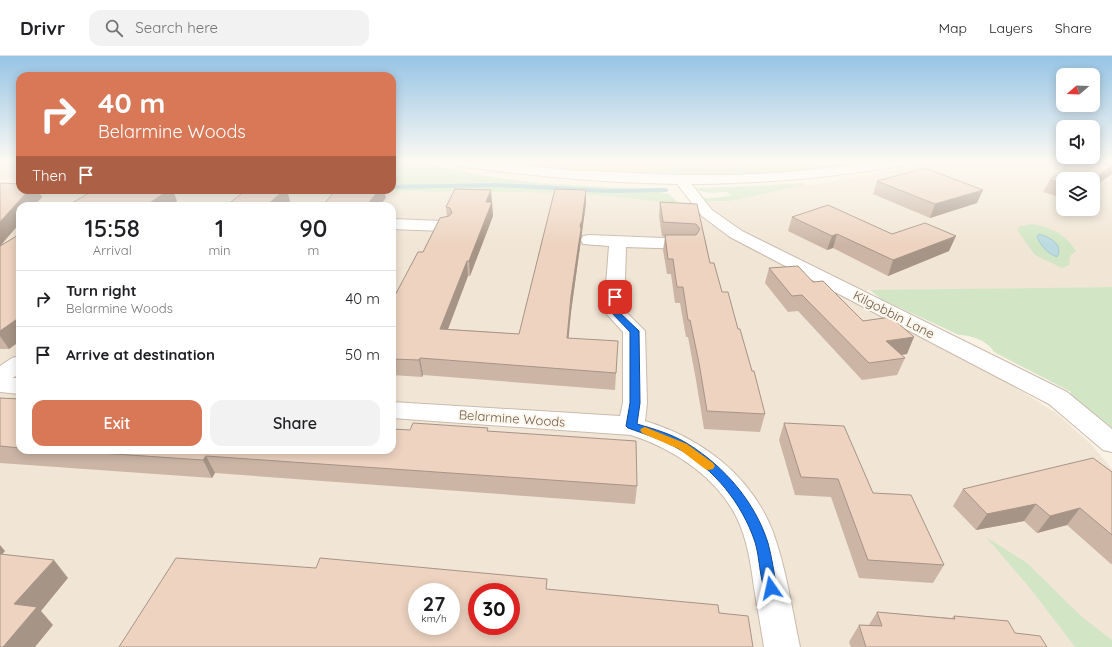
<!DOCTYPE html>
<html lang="en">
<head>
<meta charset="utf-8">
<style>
	:root { --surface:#fff; --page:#f2f2f2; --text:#202124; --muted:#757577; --line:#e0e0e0; --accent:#d87857 }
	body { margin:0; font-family:Quicksand,sans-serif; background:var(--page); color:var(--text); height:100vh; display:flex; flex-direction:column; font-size:15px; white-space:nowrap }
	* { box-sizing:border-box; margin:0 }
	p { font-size:13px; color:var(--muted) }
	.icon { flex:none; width:22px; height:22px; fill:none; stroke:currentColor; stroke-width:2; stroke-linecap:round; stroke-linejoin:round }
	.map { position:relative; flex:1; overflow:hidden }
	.details { position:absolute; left:16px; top:146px; width:380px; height:252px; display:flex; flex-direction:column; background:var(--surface); border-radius:12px; box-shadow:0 2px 10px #0003 }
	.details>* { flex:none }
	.top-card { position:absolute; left:16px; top:16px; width:380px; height:122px; border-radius:12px; box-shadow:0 2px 10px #0003; background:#d87857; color:#fff; overflow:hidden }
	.needle { width:26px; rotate:251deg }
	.controls { position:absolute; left:1056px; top:12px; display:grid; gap:8px }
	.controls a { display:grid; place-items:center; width:44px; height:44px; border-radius:8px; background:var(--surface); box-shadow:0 2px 10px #0003; font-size:20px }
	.speed { position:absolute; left:408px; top:527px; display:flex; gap:8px; font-size:20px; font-weight:700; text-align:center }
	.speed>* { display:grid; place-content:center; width:52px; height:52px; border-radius:50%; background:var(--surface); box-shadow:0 2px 10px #0003; line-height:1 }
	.speed small { font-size:10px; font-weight:400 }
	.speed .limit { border:6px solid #d22; background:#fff; color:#111 }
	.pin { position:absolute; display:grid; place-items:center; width:34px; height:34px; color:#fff; margin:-17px; border-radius:8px; box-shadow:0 2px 6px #0006 }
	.me { position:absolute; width:44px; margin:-22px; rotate:349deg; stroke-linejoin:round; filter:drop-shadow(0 0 3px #0008) }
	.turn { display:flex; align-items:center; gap:14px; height:84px; padding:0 16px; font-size:18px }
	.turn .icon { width:52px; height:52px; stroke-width:2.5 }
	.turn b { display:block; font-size:28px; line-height:34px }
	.then { display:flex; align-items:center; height:38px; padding:0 16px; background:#0003; gap:8px; font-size:15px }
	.eta { display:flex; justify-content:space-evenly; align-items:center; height:68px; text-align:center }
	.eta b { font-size:24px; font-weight:600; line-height:28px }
	.cta { display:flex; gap:8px; margin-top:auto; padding:8px 16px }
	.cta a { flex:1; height:46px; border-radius:12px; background:var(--accent); color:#fff; font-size:16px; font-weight:600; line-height:46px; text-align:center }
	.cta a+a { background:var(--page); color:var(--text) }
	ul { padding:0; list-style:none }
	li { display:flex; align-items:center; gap:12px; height:56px; padding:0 16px; border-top:1px solid var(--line) }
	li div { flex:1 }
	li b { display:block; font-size:15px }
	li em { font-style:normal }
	header { display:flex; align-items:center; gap:24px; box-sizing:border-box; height:56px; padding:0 20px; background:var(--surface); border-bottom:1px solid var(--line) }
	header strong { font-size:19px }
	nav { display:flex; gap:22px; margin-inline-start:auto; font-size:14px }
	.search { width:280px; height:36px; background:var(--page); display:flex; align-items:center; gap:10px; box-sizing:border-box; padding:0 14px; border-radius:12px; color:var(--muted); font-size:15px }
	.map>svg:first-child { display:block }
	.residential { fill:#f1e5d5; fill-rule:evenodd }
	.green { fill:#d2e6c5 }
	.water { fill:#bcdbe1; stroke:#a3c9d2 }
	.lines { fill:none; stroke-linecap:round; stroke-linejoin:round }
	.stream { fill:#a3c9d2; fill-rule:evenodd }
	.street-casing { stroke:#cabbad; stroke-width:2 }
	.secondary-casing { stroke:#cfbdae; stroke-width:2 }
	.street { fill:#fff; fill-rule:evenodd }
	.secondary { fill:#fff; fill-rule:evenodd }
	.wall { fill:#ccb5a5 }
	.shaded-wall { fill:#a69486 }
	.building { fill:#edd3c0; stroke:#a69486; fill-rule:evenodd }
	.route { fill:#1a73e8; stroke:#114b97 }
	.slow { fill:#f59e0b }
	.labels { text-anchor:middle; stroke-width:4; stroke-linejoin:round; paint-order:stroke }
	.street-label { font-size:13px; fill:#705b4d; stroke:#fdf7eb }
</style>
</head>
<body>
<header>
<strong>Drivr</strong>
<div class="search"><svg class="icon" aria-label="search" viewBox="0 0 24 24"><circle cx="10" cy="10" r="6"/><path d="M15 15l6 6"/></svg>Search here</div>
<nav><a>Map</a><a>Layers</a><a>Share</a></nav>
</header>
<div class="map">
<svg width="1112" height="591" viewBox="0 0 1112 591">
	<rect width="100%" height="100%" fill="#faf3e5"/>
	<path class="residential" d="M0,106H20V123L0,124Z
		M484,106H878L699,121L564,115Z
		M939,106H1112V231L843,235L992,316L1056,357L1092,389L1112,413V591H0V131L20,134L182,135L527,136L608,140L679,148L729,145L806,129H812ZM1063,123H1093V153H1063ZM20,150H392V394H20ZM417,536H451V570H417ZM477,536H511V570H477Z"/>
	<path class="green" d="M392,106H419L496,122L542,127L652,134L669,138L679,148L608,140L527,136L150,134H392Z
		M787,106H879C803,120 724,120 647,120L642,117L694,107L708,113L759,110Z
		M803,127L806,129L729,145L700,146L699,143L731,140L727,136C718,136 702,139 696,132L755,130Z
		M1033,168C1054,173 1064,177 1076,195L1070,200L1069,209L1062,212L1035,199L1017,174L1020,170Z
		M1112,231V372L1068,340L1071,336L994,296C988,285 971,279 959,279L881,243L870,234Z
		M986,481L1027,507L1082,561L1112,584V591H1075L1030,532Z"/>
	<path class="water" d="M1039,178C1049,181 1064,188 1057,201C1047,197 1042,191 1037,181Z"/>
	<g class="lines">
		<path class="stream" d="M498,127L608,133L666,132L669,134L666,136L608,137L498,131L392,133V129Z"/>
		<g class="street-casing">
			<path id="street" d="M681,120L686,121L712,154L742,175L1067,336L1112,373V396L1103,394L1049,348L730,181L702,160L674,124L676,121Z
				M392,163L444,165L450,167L452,170L450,173L444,175L392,173Z
				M589,179L688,183L694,184L696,188L694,192L688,193L626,191L624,254L645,275L647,347L645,365C701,382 751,419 773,476C786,512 792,553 800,591H764C761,571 757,551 754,531C751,510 748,488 740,469C722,424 675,393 631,379L392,362V346L620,360L623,347V276L604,255L609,190L583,188L581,184L583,180Z
				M20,300V318L12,322H20V338L0,336V310L12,302Z"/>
		</g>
		<g class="secondary-casing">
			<path id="secondary" d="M450,106H487L568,114L679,119H735L790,116L877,106H908L906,109L901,110C846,119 791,125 735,127C642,131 549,122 457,110L452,109Z"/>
		</g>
		<use href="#street" class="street"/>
		<use href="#secondary" class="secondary"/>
	</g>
	<path class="wall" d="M1056,106H1112V118L1093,131V123H1063V142L1043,136L1050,124L1062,115L1053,113Z
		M877,125L977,147L930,162L873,138Z
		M0,127L42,141L1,189L20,178V285L9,293H0Z
		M491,146H492L493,160L470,220H468L448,273L519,278L586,147L571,256L568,282L616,317L615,334L423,319L422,321L392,319V245L423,196L447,161L446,151Z
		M660,146L697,148L710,207L738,273L765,358L760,376L704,373L696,324L688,281H686L680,247H675L671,218H667L663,194L665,181L662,180L659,160Z
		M792,161L892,178L949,195L888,220L833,192L827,194L788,175Z
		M769,212L813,226L907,298L901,299L905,302L897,319L862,324L798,255L788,256L765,227Z
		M0,342L20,343V394H392L410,374L488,375L637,430L635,448L215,417L212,422L0,407Z
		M784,367L873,437L944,509L933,527L859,522L831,441L795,439L779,384Z
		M1112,416V508H1111L1067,469L1037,477L1024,465L976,474L953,450L963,433Z
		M877,556L952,562L954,560L1015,577L1047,591H851L849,586L859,569H869Z"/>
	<path class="shaded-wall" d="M1112,110V118L1093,131V123Z
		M29,134H38L42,141L34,150H20V167L0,190V166Z
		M169,134H173L177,145L170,150H145Z
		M284,134H287L290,145L285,150H266Z
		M379,134H384L386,142L379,150H366Z
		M491,134L493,160L470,220L469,205L486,146Z
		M586,134V147L571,256L567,299V282L571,240L580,169Z
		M983,134L977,147L930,162L935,148Z
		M837,178L833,192L827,194L832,180Z
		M956,180L949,195L888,220L893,204Z
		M467,205L468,220L442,289L440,273Z
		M20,261V285L9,293L0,280V275Z
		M914,281L907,298L880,302L886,285Z
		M420,302L423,319L422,321L419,304Z
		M206,400L215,417L212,422L203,404Z
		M1036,448L1024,465L976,474L987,458Z
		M1080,452L1067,469L1037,477L1050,460Z
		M0,489L5,495L0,501Z
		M54,504L68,522L41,555L53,569L35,591H3L14,548Z"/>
	<path class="building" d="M1075,106H1112V110L1093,123H1063V127L1050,124Z
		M925,112L983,134L935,148L877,125Z
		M0,127L20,128V134H29L0,166Z
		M455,133L491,134L486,146H492L469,205H467L440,273L519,278L555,133L586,134L582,165L580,169L581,173L571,240L567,282L618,285L616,317L420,302L419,304L392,303V245L418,196H423L440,162L449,160L452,157L450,152L446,151Z
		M94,134H169L145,150H67Z
		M246,134H284L266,150H226Z
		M336,134H379L366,150H322Z
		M660,146L697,148L710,207H714L722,236H728L738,273H740L752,315H754L765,358L707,355L699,307L690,264H688L683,231H677L673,203H668L665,179H696L700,173L696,168L663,166Z
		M828,149L892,178L925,167L956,180L893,204L837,178L832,180L792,161Z
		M20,178V261L0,275V190Z
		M798,210L813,226L823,225L863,265L891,261L914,281L886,285L905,302L869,307L802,239L792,240L769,212Z
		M0,342L20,343V392L0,390Z
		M413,367L488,372L487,375L636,385L637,430L206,400L203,404L56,394H392V373L410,374Z
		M784,367L844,370L873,437L911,439L944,509L868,504L838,423L801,421Z
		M1093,402L1112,416V479L1080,452L1050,460L1036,448L987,458L963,433Z
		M0,498L54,504L14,548L37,551L3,591H0Z
		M176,502L316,512L320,502L547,523L546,533L718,549L719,557L748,560L753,591H119ZM417,536H451V570H417ZM477,536H511V570H477Z
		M877,556L955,563L954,560L1008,565L1015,577L1040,580L1047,591H866L859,569L882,570Z"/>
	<linearGradient id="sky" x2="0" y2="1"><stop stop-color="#96c4e5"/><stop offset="0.56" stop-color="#fdfaf3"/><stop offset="1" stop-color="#fdfaf3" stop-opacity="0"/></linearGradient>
	<rect width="1112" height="189" fill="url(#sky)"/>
	<path class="route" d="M615,239L619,241L618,255L639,275L640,347L637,368C654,373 672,378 688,388C725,411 755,446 768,487C772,502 774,517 777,532L775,537L771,538L766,537C759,521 760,502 755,486C742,447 714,413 679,393C663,384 645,378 628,372L626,370L630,347V276L610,255L611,241Z"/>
	<path class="slow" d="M645,371L687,388L713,407L715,410L713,413L709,414L705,413L679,393L642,377L640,374L642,372Z"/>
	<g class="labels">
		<g class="street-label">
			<text transform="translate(894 258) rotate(27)" y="5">Kilgobbin Lane</text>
			<text transform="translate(512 362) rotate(4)" y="5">Belarmine Woods</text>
		</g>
	</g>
</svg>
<div class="controls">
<a><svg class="needle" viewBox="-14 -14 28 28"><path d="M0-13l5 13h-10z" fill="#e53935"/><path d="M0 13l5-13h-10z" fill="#757577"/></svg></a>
<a><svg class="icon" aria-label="sound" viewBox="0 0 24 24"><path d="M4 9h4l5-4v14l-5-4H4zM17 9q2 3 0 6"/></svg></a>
<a><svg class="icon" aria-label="layers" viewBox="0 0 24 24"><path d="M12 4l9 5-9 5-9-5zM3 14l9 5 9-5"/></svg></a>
</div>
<div class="speed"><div>27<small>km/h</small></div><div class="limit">30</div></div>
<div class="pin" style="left:615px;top:241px;background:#d93025"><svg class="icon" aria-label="arrive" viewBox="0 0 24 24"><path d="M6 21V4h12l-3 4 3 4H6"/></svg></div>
<svg class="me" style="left:771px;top:532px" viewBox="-20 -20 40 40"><path d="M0-17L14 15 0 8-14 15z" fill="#1a73e8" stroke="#fff" stroke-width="4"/></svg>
<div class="top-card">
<div class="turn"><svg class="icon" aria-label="right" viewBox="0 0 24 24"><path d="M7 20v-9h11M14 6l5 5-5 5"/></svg><div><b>40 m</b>Belarmine Woods</div></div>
<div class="then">Then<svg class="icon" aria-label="arrive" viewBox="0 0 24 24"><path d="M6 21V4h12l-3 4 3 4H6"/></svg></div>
</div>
<section class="details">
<div class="eta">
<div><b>15:58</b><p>Arrival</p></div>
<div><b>1</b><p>min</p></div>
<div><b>90</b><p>m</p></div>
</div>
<ul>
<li><svg class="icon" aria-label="right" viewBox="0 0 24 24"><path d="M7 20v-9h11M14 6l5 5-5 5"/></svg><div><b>Turn right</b><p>Belarmine Woods</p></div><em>40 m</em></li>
<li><svg class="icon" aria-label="arrive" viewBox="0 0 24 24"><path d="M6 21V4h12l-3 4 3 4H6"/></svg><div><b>Arrive at destination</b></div><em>50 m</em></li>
</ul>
<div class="cta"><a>Exit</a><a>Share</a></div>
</section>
</div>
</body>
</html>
